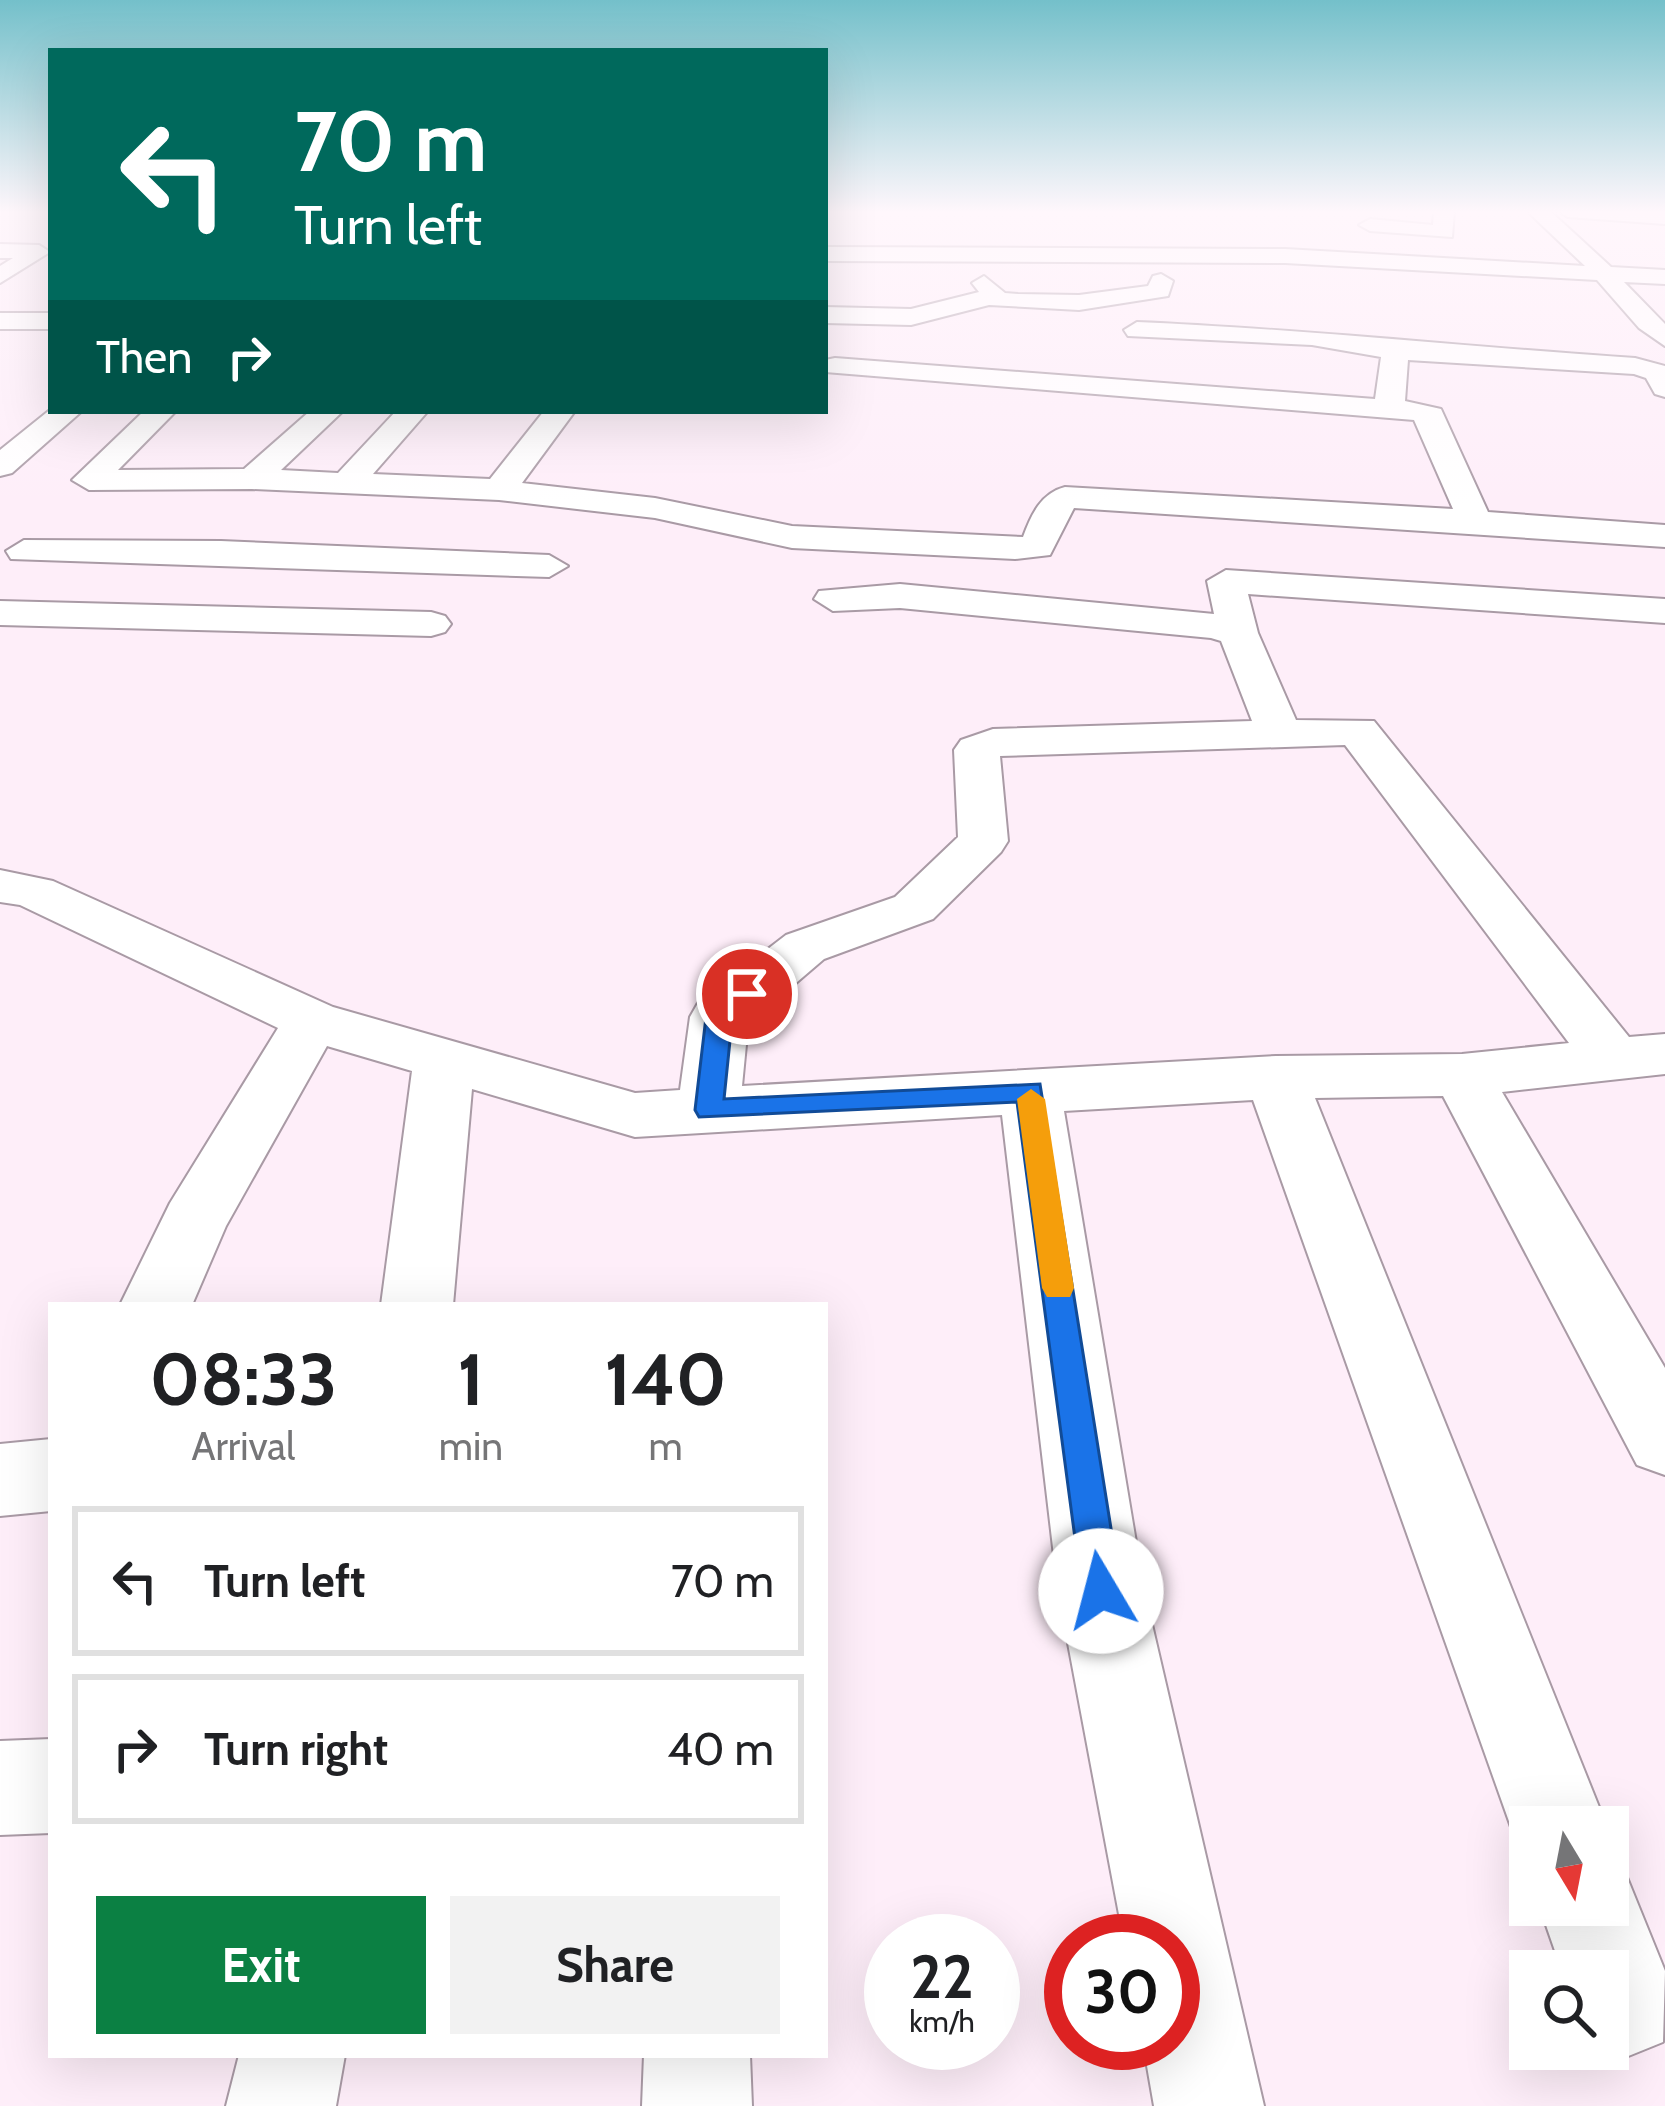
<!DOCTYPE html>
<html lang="en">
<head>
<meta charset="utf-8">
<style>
	:root { --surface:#fff; --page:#f2f2f2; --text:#202124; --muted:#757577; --line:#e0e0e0; --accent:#0b8043 }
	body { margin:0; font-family:Cabin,sans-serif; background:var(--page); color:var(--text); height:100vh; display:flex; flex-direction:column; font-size:45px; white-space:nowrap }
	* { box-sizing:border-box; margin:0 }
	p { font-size:39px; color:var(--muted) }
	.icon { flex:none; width:66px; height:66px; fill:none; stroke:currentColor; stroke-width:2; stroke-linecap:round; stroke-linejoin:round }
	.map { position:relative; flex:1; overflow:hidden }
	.drawer { position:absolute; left:48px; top:1302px; width:780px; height:756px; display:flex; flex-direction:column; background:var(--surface); border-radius:0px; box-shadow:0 12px 48px #0002 }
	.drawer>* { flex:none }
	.hud { position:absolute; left:48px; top:48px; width:780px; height:366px; border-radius:0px; box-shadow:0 12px 48px #0002; background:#00695c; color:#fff; overflow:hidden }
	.needle { width:78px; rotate:170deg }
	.controls { position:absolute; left:1509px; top:1806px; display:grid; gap:24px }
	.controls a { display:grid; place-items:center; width:120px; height:120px; border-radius:0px; background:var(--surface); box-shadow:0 12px 48px #0002; font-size:60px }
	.speed { position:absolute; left:864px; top:1914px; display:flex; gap:24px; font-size:60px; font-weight:700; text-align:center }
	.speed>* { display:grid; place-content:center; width:156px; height:156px; border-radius:50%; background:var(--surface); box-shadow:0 12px 48px #0002; line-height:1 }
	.speed small { font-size:30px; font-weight:400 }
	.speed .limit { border:18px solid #d22; background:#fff; color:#111 }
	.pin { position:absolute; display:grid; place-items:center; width:102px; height:102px; color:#fff; margin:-51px; border:6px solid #fff; border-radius:50%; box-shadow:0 3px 12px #0007 }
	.me { position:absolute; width:132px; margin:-66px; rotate:352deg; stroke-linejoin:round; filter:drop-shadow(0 0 9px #0008) }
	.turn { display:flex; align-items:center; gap:42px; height:252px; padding:0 48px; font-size:54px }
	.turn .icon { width:156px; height:156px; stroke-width:2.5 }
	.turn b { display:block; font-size:84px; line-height:102px }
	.then { display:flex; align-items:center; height:114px; padding:0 48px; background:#0003; gap:24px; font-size:45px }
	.eta { display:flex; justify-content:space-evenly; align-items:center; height:204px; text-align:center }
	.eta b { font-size:72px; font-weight:700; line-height:84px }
	.cta { display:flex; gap:24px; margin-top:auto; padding:24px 48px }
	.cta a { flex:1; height:138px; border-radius:0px; background:var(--accent); color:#fff; font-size:48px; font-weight:700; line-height:138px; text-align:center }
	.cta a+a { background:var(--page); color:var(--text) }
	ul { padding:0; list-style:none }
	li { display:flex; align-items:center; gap:36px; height:150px; margin:0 24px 18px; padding:0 24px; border:6px solid var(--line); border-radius:0px }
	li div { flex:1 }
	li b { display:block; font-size:45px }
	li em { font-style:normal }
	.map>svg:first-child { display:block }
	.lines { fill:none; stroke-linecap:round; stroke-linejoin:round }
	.minor-casing { stroke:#a99aa5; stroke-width:4 }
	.minor { fill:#fff; fill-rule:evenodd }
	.route { fill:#1a73e8; stroke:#114b97; stroke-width:3 }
	.slow { fill:#f59e0b }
</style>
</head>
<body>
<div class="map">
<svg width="1665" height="2106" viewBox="0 0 1665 2106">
	<rect width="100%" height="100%" fill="#feeef9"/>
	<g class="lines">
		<g class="minor-casing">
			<path id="minor" d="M1434,211H1454L1452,237L1370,231L1359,225L1370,219L1433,225Z
				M1527,211H1550L1611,267L1665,270V284L1624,282L1665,324V346L1639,328L1597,280L1285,263L825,261V247L1285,249L1585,266Z
				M1558,211L1665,212V224L1568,217Z
				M0,244L39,245L50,252L0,283V266L13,258H0Z
				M1161,274L1173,281L1168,296L1079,310L989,305L911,325L825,323V307L911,309L979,292L972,283L984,276L1005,293L1018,294L1079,295L1148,286L1153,276Z
				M0,313H51V329H0Z
				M1137,322C1304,329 1468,347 1635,358L1665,366V397L1655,394L1646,378L1634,374L1408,360L1405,401L1441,409L1488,512L1665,525V547L1074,508L1050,555L1015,559L792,548L655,518L499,500L252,489L89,490L72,480L144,411H176L118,470L244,469L310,411H343L281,470L338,473L396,411H428L373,474L490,479L544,411H575L522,483L655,498L792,526L1023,537C1031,515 1041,493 1065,487L1453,509L1414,420L825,372V360L835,358L1375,399L1381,357L1312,345L1128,336L1124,330Z
				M51,409L82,411L12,473L0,476V450Z
				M24,540L221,541L549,555L568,566L549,577L11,559L6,551Z
				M1226,570L1665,599V623L1248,594L1258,633L1296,720L1374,721L1629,1037L1665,1034V1074L1502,1092L1665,1368V1475L1637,1465L1443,1096L1315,1098L1607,1827H1530V1863L1511,1827L1253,1100L1064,1111L1144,1590L1264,2106H1154L1143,2043H1173V1941H1124L1058,1590L1002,1115L635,1137L472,1089L453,1305H381L412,1071L327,1046L226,1226L192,1305H120L170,1203L278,1028L20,905L0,902V870L53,881L333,1007L635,1093L680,1090L690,1017L698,1003L786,935L895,897L958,837L954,750L961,740L993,729L1252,721L1221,641L1211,638L900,608L833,611L814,599L819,591L900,584L1214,614L1207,581ZM1345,745L1569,1043L1462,1054L1276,1056L742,1086L748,1024L824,959L933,919L1001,852L1008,841L1000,756Z
				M0,601L431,612L445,616L451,624L445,632L431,636L0,625Z
				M51,1439V1511L0,1516V1444Z
				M51,1739V1833L0,1835V1741Z
				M1608,1863L1624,1870L1665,1971L1663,2042L1626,2057L1606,2049L1608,1971H1562L1539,1905H1608Z
				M239,2055H345L336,2106H226Z
				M644,2055H750L752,2106H642Z"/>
		</g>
		<use href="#minor" class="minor"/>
	</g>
	<linearGradient id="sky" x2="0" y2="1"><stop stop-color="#74c0ca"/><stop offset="0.42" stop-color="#fff7fc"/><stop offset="1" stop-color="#fff7fc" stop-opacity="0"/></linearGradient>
	<rect width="1665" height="505" fill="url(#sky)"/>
	<path class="route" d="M747,985L760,994L732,1021L724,1099L1040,1084L1121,1591L1115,1604L1101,1609L1088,1604L1082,1591L1017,1102L699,1117L695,1110L706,1017Z"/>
	<path class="slow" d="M1031,1089L1045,1099L1074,1288L1070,1297H1047L1042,1288L1017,1099Z"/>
</svg>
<div class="controls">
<a><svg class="needle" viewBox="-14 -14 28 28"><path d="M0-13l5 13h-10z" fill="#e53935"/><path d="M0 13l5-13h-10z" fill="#757577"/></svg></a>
<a><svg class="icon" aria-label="search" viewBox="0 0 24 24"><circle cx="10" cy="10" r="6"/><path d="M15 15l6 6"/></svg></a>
</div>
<div class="speed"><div>22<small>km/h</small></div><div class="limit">30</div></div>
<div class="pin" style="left:747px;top:994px;background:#d93025"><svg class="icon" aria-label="arrive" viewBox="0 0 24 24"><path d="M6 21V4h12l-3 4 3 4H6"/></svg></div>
<svg class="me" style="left:1101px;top:1591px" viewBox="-20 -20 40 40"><circle r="19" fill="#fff"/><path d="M0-13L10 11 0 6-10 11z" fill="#1a73e8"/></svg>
<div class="hud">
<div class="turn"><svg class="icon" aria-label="left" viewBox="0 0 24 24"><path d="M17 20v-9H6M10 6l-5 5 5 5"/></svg><div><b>70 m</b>Turn left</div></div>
<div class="then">Then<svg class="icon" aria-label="right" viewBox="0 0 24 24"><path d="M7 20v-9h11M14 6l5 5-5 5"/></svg></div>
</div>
<section class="drawer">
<div class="eta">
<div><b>08:33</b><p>Arrival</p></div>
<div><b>1</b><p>min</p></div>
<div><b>140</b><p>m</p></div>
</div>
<ul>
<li><svg class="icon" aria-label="left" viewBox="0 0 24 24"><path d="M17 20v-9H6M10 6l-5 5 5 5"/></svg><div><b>Turn left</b></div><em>70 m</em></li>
<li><svg class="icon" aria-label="right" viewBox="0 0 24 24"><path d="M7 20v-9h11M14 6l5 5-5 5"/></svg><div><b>Turn right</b></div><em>40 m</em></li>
</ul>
<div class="cta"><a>Exit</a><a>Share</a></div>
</section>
</div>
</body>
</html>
